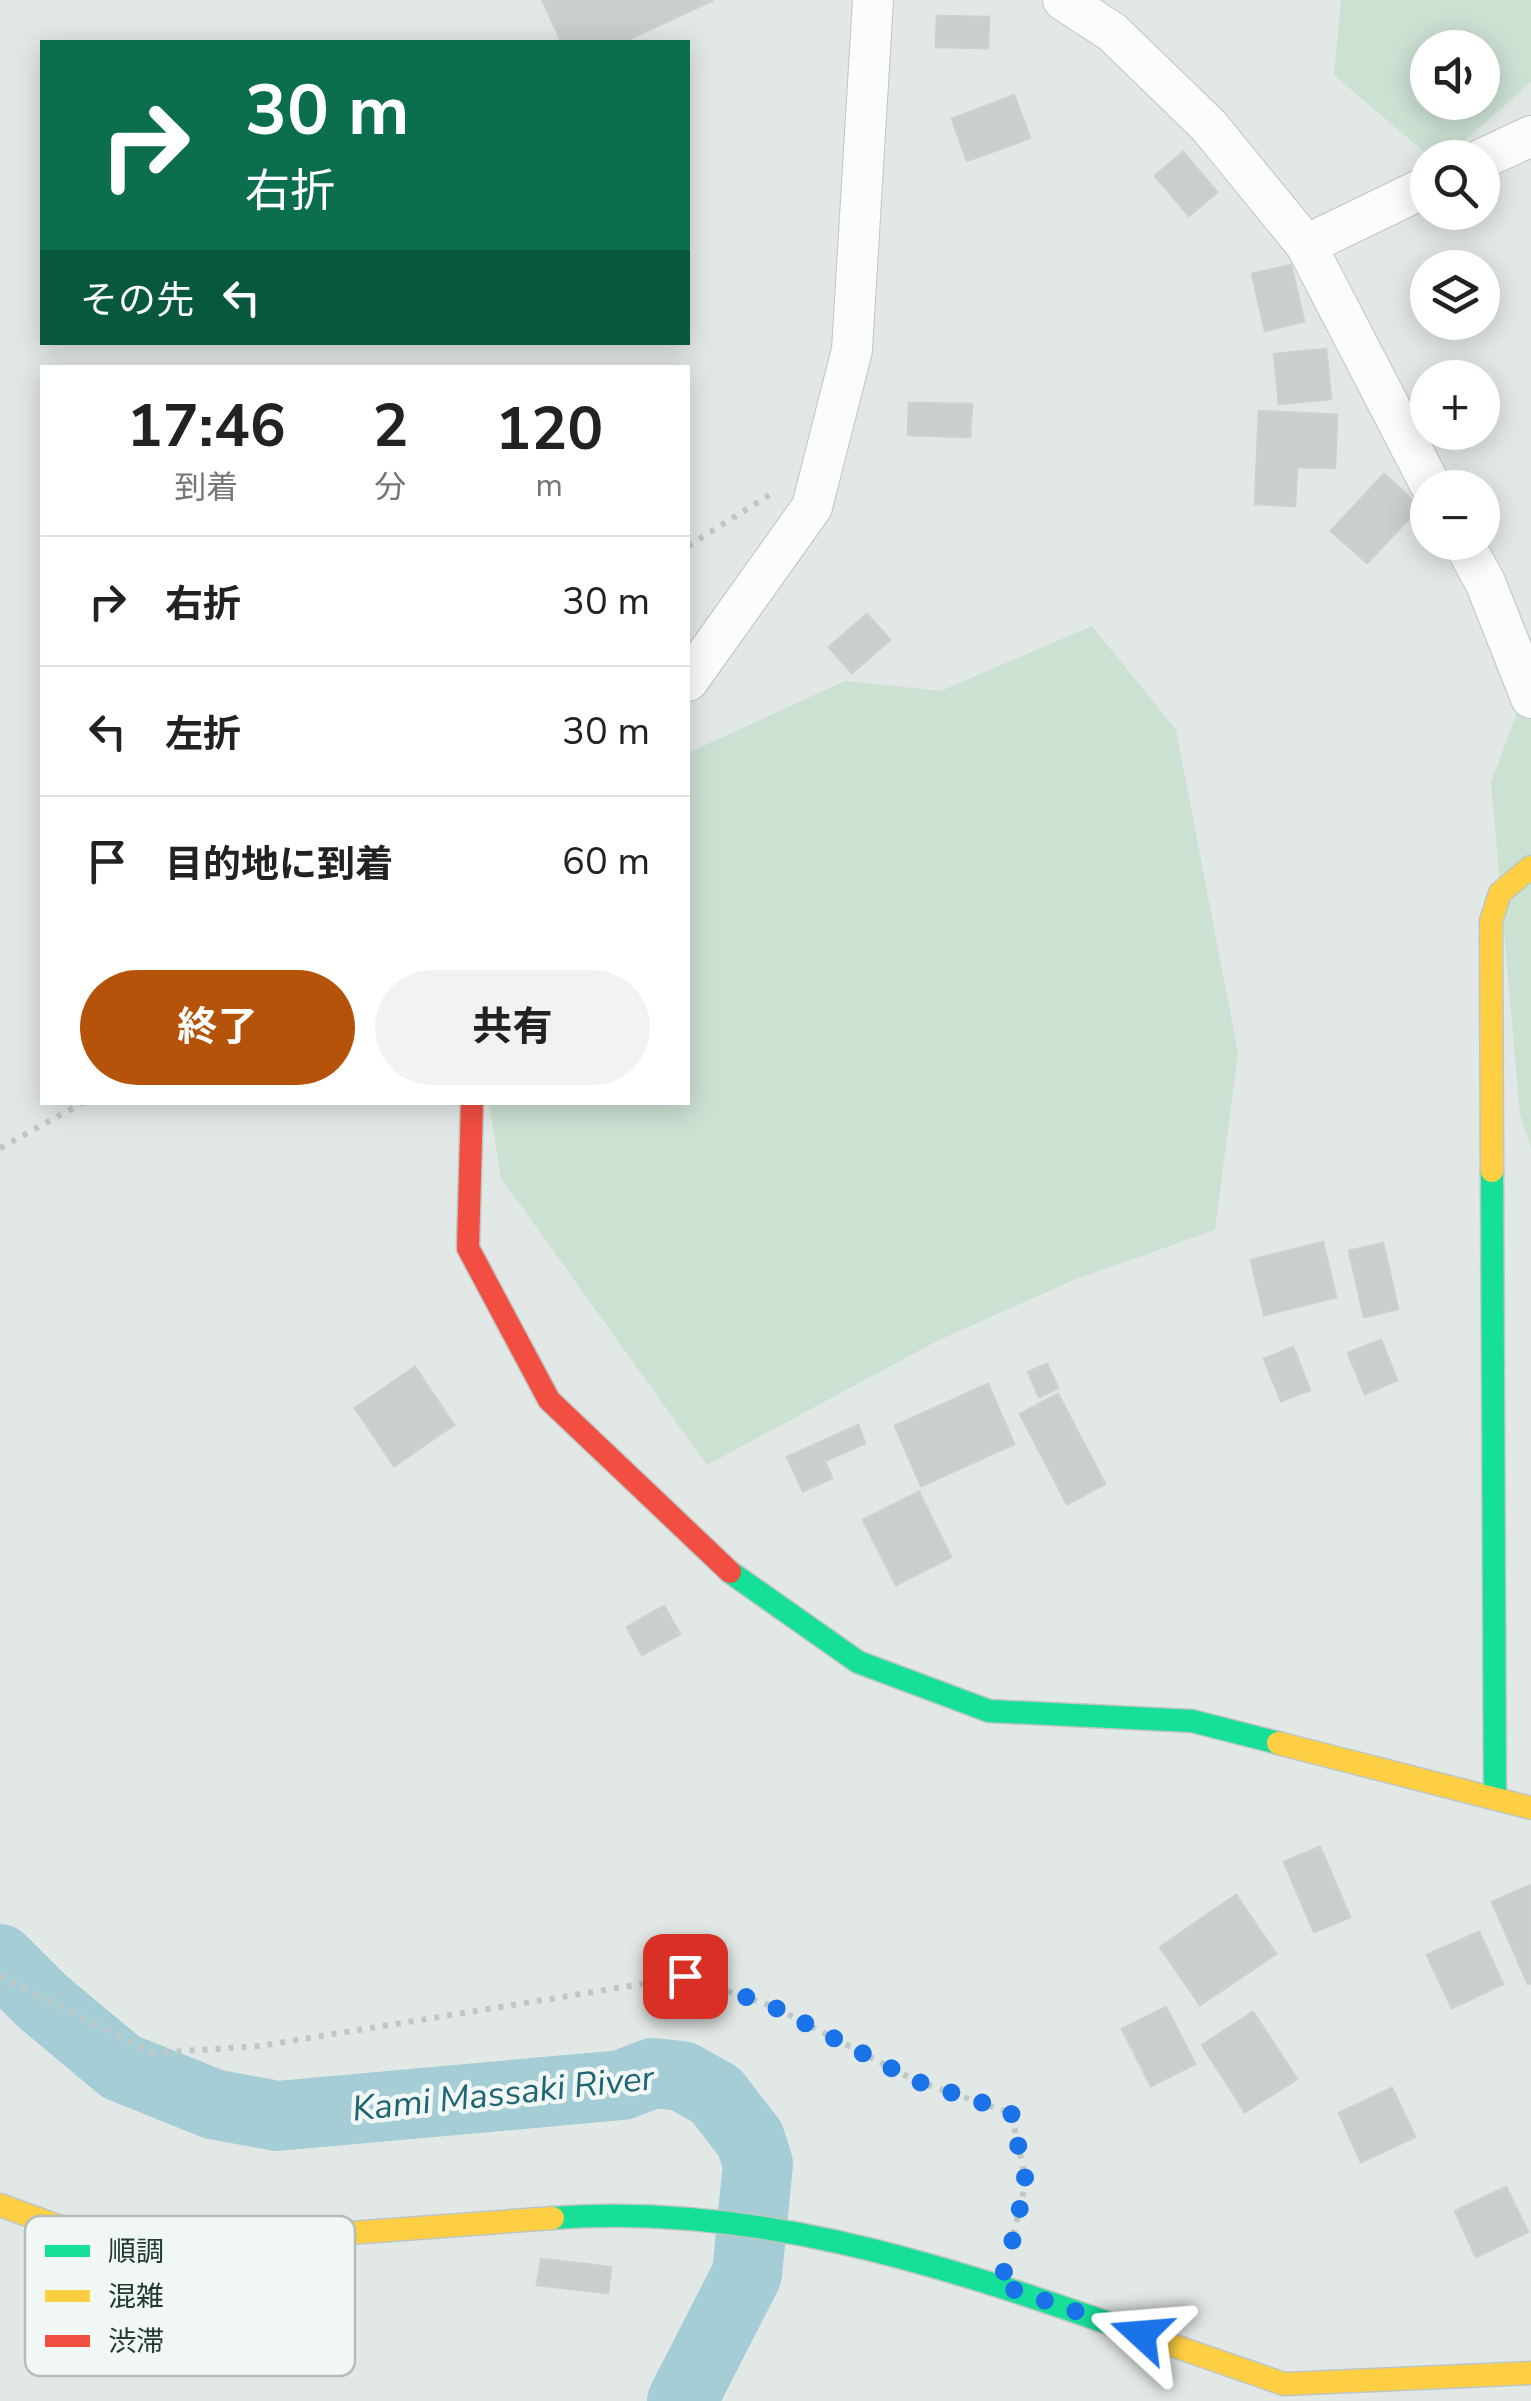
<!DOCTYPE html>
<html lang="ja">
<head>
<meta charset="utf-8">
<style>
	:root { --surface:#fff; --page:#f2f2f2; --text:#222; --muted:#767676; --line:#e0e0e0; --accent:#b45309 }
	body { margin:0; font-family:"Nunito Sans","Noto Sans JP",sans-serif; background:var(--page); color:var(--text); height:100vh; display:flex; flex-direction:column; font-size:38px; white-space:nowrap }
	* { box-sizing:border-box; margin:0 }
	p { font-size:32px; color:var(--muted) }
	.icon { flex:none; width:55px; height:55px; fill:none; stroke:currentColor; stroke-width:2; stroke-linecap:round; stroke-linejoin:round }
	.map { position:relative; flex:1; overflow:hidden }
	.drawer { position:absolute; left:40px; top:365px; width:650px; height:740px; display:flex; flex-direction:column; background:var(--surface); border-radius:0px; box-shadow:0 5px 25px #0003 }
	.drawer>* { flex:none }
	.top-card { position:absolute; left:40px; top:40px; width:650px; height:305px; border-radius:0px; box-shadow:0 5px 25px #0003; background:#0b6e4f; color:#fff; overflow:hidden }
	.tools { position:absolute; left:1410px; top:30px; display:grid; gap:20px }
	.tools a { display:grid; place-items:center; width:90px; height:90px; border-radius:50%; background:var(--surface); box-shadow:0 5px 25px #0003; font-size:50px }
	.pin { position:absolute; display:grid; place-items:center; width:85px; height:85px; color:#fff; margin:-42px; border-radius:20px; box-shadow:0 5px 15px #0006 }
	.me { position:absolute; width:110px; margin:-55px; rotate:289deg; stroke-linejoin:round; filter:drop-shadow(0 0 8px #0008) }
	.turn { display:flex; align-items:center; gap:35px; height:210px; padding:0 40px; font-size:45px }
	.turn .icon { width:130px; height:130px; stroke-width:2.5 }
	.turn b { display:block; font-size:70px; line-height:85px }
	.then { display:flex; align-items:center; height:95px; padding:0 40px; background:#0003; gap:20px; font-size:38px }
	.eta { display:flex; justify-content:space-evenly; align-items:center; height:170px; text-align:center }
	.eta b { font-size:60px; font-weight:700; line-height:70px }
	.button { display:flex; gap:20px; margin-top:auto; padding:20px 40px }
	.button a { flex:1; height:115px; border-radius:60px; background:var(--accent); color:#fff; font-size:40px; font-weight:700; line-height:115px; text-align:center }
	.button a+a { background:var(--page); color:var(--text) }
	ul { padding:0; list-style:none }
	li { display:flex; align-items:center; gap:30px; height:130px; padding:0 40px; border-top:2px solid var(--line) }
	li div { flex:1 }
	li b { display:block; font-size:38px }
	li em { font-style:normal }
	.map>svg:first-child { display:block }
	.green { fill:#cbe1d2; fill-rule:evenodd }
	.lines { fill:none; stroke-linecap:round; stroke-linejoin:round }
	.river { stroke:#a4cdd5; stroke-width:70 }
	.building { fill:#c9cfcd; stroke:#cbd1ce; stroke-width:2.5 }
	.street-casing { stroke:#bfc5c2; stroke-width:42 }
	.fast-casing { stroke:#bec6c3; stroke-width:25 }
	.slow-casing { stroke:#bec6c3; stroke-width:25 }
	.jam-casing { stroke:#bec6c3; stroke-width:25 }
	.path { stroke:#c0c8c5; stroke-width:6; stroke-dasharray:5 8; stroke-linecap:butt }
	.street { stroke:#fbfcfb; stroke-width:40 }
	.fast { stroke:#16e098; stroke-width:22 }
	.slow { stroke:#ffcf43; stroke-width:22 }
	.jam { stroke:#f24e42; stroke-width:22 }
	.route { stroke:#1a73e8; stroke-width:18; stroke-dasharray:0 32.4 }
	.labels { text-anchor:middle; stroke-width:9; stroke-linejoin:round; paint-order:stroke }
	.water-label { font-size:35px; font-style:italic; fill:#1e6473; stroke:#f0f7f4 }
	.key { fill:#f0f7f4; stroke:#b2beba; stroke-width:2.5 }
	.key-label { font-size:28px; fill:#213a34 }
</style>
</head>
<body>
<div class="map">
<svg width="1531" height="2401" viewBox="0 0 1531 2401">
	<rect width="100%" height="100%" fill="#e2e8e5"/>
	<path class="green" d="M1341,0H1531V82L1446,157H1430L1334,75ZM1428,48H1482V102H1428Z
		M1092,626L1176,730L1238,1053L1215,1230L1076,1279L937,1341L707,1465L501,1178L489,1103L688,1102V753L845,681L941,691Z
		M1531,676V1149L1520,1115L1491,782Z"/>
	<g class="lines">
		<path class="river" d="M0,1959L43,2002L121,2067L213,2104L277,2116L622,2085L653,2073L682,2076L716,2095L750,2139L758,2164L747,2274L682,2401"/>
	</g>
	<path class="building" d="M542,0H713L623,42H562Z
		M937,16L989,17L988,48L936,47Z
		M1014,95L1030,138L967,161L952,119Z
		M1183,152L1217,192L1189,216L1155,176Z
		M1291,265L1304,321L1265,331L1252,274Z
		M1326,349L1331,399L1279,404L1274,354Z
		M909,403L972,404L970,437L908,435Z
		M1259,411L1337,415L1335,468L1297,467L1295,506L1255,504Z
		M1384,474L1420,507L1367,563L1331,531Z
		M867,614L890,640L852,673L829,647Z
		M1323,1242L1336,1297L1264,1315L1251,1260Z
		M1383,1243L1398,1309L1364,1317L1349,1251Z
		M1381,1340L1397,1380L1365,1394L1348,1353Z
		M1293,1347L1310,1390L1281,1401L1264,1359Z
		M1047,1364L1058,1388L1039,1397L1028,1372Z
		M415,1367L454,1425L394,1466L355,1408Z
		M988,1384L1014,1444L921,1486L895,1426Z
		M1058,1394L1105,1484L1067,1504L1020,1414Z
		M858,1425L865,1443L825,1461L832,1478L803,1491L787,1457Z
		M919,1492L951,1557L896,1585L863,1520Z
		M664,1606L680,1634L642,1655L627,1627Z
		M1320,1847L1350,1917L1314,1932L1284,1862Z
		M1531,1885V1983L1528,1984L1492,1902Z
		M1236,1895L1276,1954L1200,2005L1160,1947Z
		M1479,1932L1503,1984L1452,2008L1427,1955Z
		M1166,2007L1195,2064L1151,2086L1122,2029Z
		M1253,2012L1297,2079L1245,2112L1202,2045Z
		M1392,2088L1415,2137L1361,2162L1339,2113Z
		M1506,2187L1528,2232L1476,2257L1455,2211Z
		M541,2259L611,2267L608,2293L537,2285Z"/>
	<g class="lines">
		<g class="street-casing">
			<path id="street" d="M1063,0L1112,32L1209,126L1306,245L1432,488
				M1482,159L1531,136
				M1306,245L1428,186
				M1463,542L1485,582L1531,698
				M688,681L812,507L852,350L873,0"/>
		</g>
		<g class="fast-casing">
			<path id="fast" d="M1492,1171L1495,1798
				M730,1572L858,1662L989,1711L1192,1721L1278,1743
				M553,2218C746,2203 931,2261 1111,2324"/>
		</g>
		<g class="slow-casing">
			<path id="slow" d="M1492,1171L1491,921L1500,893L1531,867
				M1278,1743L1531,1808
				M0,2205L88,2237L174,2246L553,2218
				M1111,2324L1284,2384L1531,2373"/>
		</g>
		<g class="jam-casing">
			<path id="jam" d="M472,1102L468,1248L549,1400L730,1572"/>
		</g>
		<path class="path" d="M688,546L771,494
			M0,1148L84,1102
			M0,1976L153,2053L260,2046L685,1977L772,2006L916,2081L1011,2113L1026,2182L1011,2244"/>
		<use href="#street" class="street"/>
		<use href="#fast" class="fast"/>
		<use href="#slow" class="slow"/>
		<use href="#jam" class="jam"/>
	</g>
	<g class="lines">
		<path class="route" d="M685,1976L772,2006L916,2081L1011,2112L1026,2182L1006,2268L997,2284L1141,2334"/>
	</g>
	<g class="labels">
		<g class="water-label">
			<text transform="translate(503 2093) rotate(-6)" y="12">Kami Massaki River</text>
		</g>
	</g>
	<rect x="25" y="2216" width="330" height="160" rx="15" class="key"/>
	<rect x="45" y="2245" width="45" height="12" fill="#16e098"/>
	<rect x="45" y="2290" width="45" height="12" fill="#ffcf43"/>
	<rect x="45" y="2335" width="45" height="12" fill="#f24e42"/>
	<g class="key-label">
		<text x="108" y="2261">順調</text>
		<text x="108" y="2306">混雑</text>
		<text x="108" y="2351">渋滞</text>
	</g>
</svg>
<div class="tools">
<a><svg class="icon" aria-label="sound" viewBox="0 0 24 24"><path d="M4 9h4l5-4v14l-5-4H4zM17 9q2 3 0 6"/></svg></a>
<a><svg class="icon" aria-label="search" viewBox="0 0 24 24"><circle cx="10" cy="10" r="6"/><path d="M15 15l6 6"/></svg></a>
<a><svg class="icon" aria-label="layers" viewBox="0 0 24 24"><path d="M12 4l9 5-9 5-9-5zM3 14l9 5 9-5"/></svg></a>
<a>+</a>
<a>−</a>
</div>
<div class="pin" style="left:685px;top:1976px;background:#d93025"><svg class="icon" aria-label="arrive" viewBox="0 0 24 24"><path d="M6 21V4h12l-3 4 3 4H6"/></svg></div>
<svg class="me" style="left:1141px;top:2334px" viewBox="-20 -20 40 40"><path d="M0-17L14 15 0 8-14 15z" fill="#1a73e8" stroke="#fff" stroke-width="4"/></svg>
<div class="top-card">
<div class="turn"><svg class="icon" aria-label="right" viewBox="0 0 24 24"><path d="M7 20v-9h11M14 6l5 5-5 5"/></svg><div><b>30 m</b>右折</div></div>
<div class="then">その先<svg class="icon" aria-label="left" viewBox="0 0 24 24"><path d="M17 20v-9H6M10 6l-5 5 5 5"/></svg></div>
</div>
<section class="drawer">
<div class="eta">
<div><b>17:46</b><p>到着</p></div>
<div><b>2</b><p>分</p></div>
<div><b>120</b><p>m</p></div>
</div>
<ul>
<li><svg class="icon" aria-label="right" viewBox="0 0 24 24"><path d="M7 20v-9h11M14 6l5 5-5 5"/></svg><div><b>右折</b></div><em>30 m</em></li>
<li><svg class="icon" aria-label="left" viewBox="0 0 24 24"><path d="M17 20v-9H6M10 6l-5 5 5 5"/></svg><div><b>左折</b></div><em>30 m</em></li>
<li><svg class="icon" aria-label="arrive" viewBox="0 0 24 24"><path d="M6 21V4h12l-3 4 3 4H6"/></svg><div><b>目的地に到着</b></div><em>60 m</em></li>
</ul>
<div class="button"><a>終了</a><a>共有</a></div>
</section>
</div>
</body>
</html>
